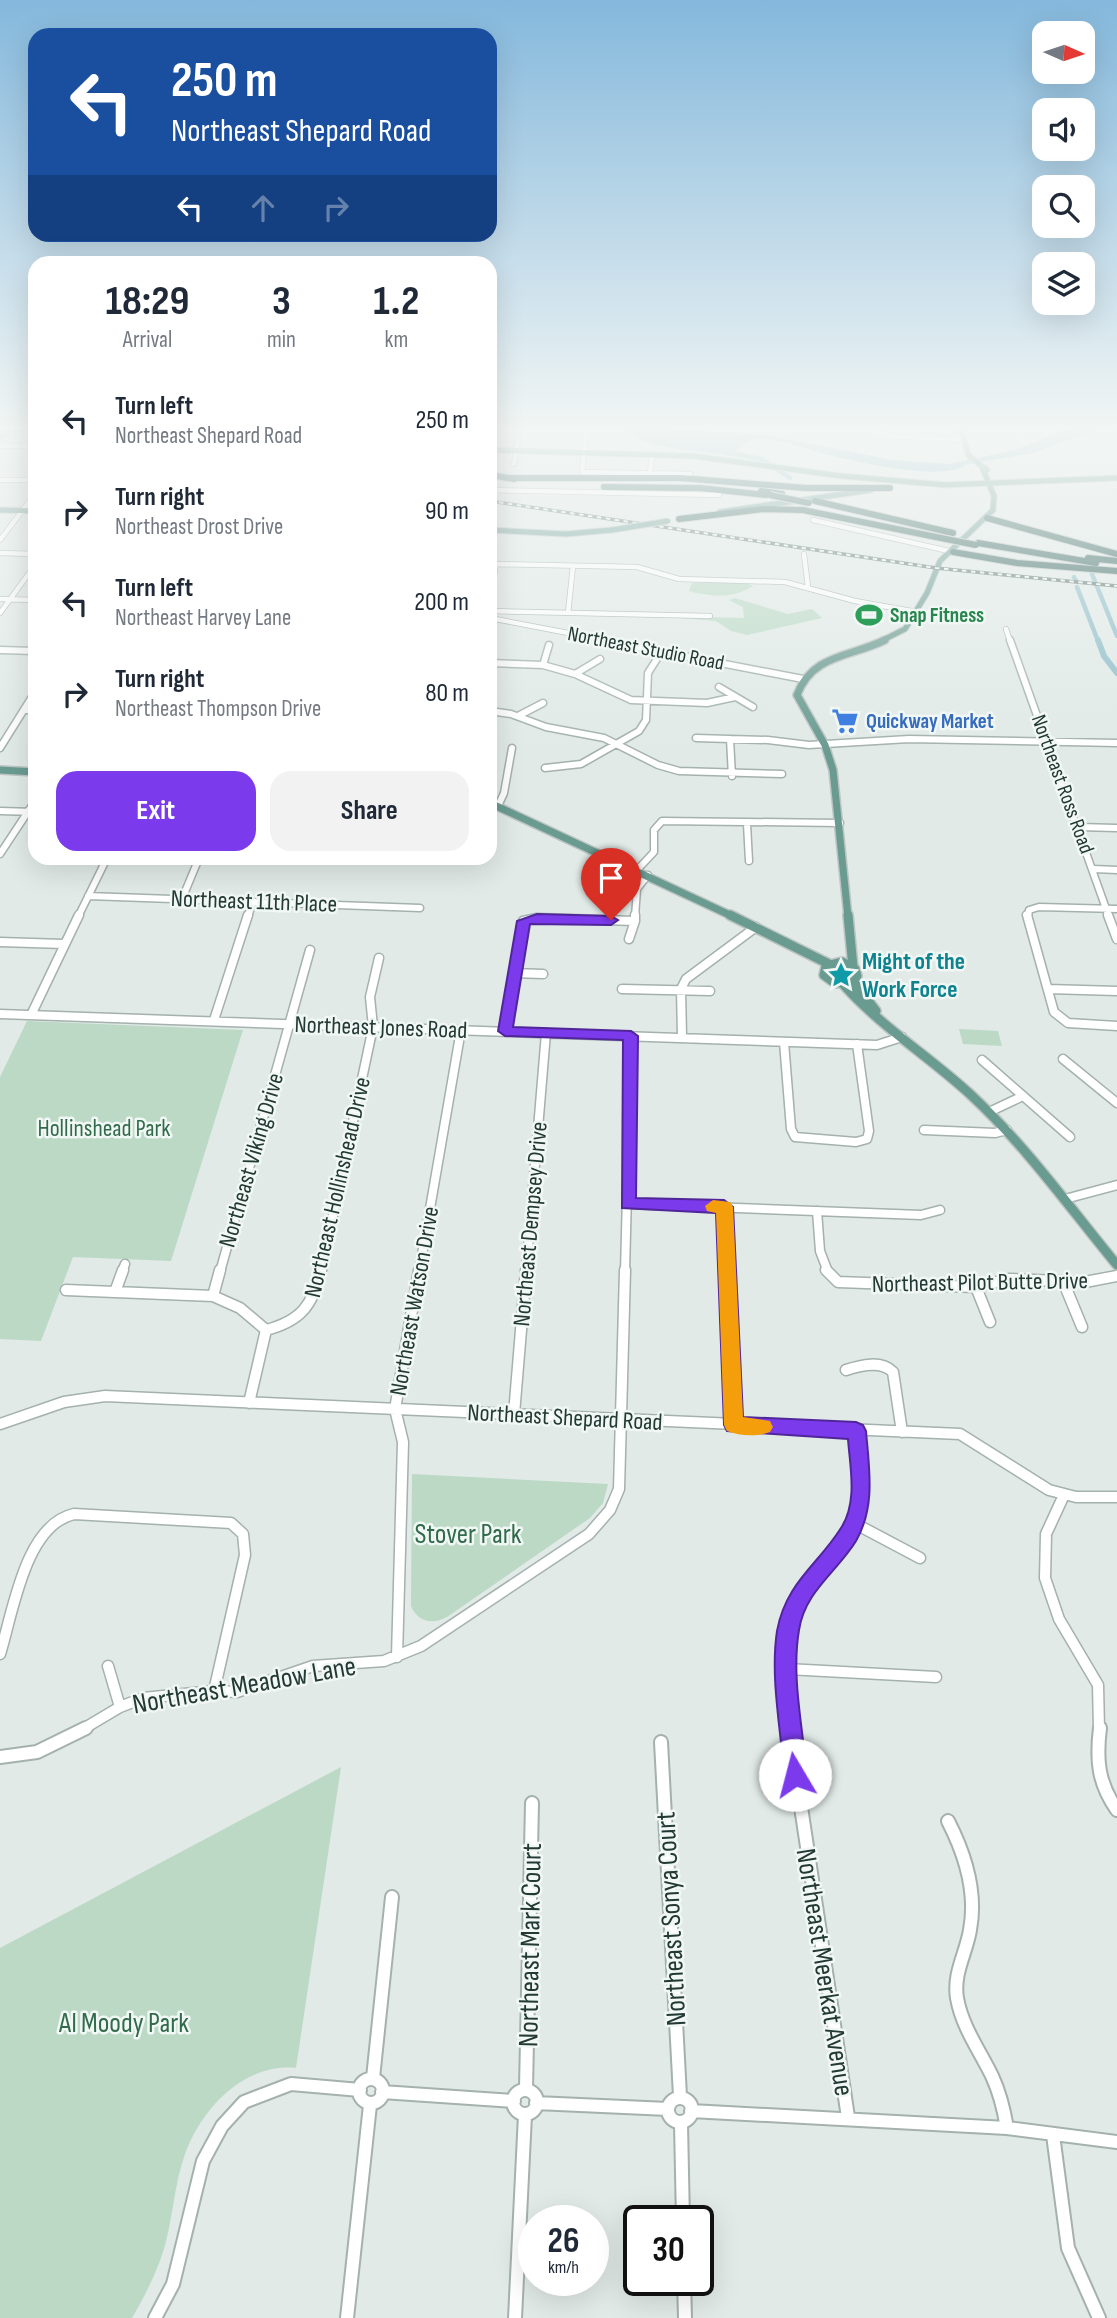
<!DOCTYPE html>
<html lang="en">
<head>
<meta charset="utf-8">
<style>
	:root { --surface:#fff; --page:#f2f2f3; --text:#1f2937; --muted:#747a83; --accent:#7c3aed }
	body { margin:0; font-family:"Sofia Sans Condensed",sans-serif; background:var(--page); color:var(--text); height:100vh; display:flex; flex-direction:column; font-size:26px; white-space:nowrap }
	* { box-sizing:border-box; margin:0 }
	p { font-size:23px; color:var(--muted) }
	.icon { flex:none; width:38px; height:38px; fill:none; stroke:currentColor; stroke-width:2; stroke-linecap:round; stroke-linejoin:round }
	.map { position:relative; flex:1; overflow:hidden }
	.drawer { position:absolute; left:28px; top:256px; width:469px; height:609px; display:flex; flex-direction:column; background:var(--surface); border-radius:21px; box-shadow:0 7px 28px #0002 }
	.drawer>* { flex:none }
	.guide { position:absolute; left:28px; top:28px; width:469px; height:214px; border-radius:21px; box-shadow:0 7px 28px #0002; background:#1a4fa0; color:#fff; overflow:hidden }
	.needle { width:46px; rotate:93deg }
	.controls { position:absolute; left:1032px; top:21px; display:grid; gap:14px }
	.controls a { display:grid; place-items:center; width:63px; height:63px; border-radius:14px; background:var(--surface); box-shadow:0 7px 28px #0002; font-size:35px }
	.speed { position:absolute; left:518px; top:2205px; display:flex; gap:14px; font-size:35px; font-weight:700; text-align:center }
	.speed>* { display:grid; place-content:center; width:91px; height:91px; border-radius:50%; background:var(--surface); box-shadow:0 7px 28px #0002; line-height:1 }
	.speed small { font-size:18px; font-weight:400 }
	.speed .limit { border:4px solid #111; border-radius:10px; background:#fff; color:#111 }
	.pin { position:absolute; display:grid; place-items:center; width:60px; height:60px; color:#fff; margin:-72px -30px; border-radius:50% 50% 50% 0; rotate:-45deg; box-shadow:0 0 7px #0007 }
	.pin .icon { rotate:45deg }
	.me { position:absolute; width:77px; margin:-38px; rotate:352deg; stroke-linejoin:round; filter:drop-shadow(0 0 5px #0008) }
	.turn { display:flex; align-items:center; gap:24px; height:147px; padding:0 28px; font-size:32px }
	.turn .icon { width:91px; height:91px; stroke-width:2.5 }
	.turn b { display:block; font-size:49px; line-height:60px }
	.lanes { display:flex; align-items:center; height:66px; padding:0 28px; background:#0003; justify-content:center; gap:35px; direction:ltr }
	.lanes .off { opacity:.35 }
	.eta { display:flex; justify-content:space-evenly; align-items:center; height:119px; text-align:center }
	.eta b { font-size:42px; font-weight:700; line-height:49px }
	.primary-button { display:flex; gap:14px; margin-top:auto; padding:14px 28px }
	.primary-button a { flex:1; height:80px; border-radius:21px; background:var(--accent); color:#fff; font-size:28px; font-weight:700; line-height:80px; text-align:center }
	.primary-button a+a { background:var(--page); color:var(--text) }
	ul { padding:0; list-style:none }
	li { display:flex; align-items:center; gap:21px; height:91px; padding:0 28px }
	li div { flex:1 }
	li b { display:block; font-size:26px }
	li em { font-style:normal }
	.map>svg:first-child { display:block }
	.green { fill:#bcd9c6 }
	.water { fill:#8fbdc9 }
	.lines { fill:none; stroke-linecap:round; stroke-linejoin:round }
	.canal-far1 { stroke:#8fbdc9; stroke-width:4.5 }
	.canal { stroke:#8fbdc9; stroke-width:6 }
	.minor-far4-casing { stroke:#a4b1ae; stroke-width:6 }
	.minor-far3-casing { stroke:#a4b1ae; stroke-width:9 }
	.minor-far2-casing { stroke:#a4b1ae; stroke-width:11 }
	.minor-far1-casing { stroke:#a4b1ae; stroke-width:13 }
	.minor-casing { stroke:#a4b1ae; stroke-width:16 }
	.major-far2-casing { stroke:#bdc4c2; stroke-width:7 }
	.major-far1-casing { stroke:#bdc4c2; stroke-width:10 }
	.major-casing { stroke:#bdc4c2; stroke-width:12 }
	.highway-casing { stroke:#bdc4c2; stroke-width:8 }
	.minor-far4 { stroke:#fff; stroke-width:4.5 }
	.minor-far3 { stroke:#fff; stroke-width:6 }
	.minor-far2 { stroke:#fff; stroke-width:8 }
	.minor-far1 { stroke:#fff; stroke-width:10 }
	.minor { stroke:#fff; stroke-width:12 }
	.major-far2 { stroke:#6a9b91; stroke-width:5 }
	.major-far1 { stroke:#6a9b91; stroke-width:7 }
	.major { stroke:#6a9b91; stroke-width:9 }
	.highway { stroke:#32625b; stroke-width:6 }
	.rail-casing { stroke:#5e7470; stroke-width:3.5 }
	.rail { stroke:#f1f7f4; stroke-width:2; stroke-dasharray:4.5; stroke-linecap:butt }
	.major-bridge-casing { stroke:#bdc4c2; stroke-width:7; stroke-linecap:butt }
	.highway-bridge-casing { stroke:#bdc4c2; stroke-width:8; stroke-linecap:butt }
	.major-bridge { stroke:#6a9b91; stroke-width:5 }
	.highway-bridge { stroke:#32625b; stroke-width:6 }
	.route { fill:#7c3aed; stroke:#51269a; stroke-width:2 }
	.slow { fill:#f59e0b }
	.labels { text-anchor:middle; stroke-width:5; stroke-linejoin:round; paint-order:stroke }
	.far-leisure-label { font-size:21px; font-weight:bold; fill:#27864d; stroke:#f1f7f4; text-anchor:start }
	.far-street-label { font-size:21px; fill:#233934; stroke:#f1f7f4 }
	.far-shop-label { font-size:21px; font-weight:bold; fill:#366cbe; stroke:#f1f7f4; text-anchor:start }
	.street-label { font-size:24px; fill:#233934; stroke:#f1f7f4 }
	.culture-label { font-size:24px; font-weight:bold; fill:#0d838f; stroke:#f1f7f4; text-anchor:start }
	.park-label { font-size:24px; fill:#326b4b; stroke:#f1f7f4 }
	.near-park-label { font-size:28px; fill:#326b4b; stroke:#f1f7f4 }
	.near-street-label { font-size:28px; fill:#233934; stroke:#f1f7f4 }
</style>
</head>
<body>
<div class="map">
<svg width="1117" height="2318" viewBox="0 0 1117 2318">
	<rect width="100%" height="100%" fill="#e1eae7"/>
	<path class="green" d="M692,583H746L753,586C732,599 712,597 689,591Z
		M735,598L788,614L812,609L822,618L747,635L731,631L716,621L660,616L744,618L743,607L729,600Z
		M27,1021L243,1030L171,1261L73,1257L41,1341L0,1339V1077Z
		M959,1029L998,1031L1002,1046L963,1044Z
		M412,1474L608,1484L603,1503L590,1518L447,1617C432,1625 418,1622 411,1606Z
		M341,1767L296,2068C244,2063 202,2108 185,2154C174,2185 173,2218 164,2249C156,2274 145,2296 132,2318H0V1948Z"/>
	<path class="water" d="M625,427H673L682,430L766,435L892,460L949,464L1015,450L1072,427H1103L1032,453L965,465C945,482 859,462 833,456C813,452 767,432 748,441C741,445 740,448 735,452L721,449L718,454C696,451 634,447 625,427Z"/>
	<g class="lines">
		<path class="canal-far1" d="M711,450L762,459L790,478
			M1092,574L1117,636
			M1074,577L1076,581
			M1077,587L1098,641"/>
		<path class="canal" d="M1098,640L1104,656L1117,673"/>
		<g class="minor-far4-casing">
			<path id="minor-far4" d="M587,427L582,472L690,474
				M794,427L802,428
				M852,427L889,436L964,440
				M961,428L996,427
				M0,446H35
				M514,464L518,439
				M650,474L652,454
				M0,480H35
				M490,490L719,495
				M813,520L953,552
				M0,540L35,494
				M0,553L35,554
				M804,554L808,587
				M490,564L637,567L679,579L785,582L855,601L917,612
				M490,598L496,564
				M0,599L35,600
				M490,611L710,616
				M0,613L35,565
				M568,613L573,566
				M490,618L610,641
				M1006,629L1010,641"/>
		</g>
		<g class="minor-far3-casing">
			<path id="minor-far3" d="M601,640L803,679
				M1010,640L1109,917
				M0,650L35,651
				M490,663L543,665L575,674L631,700L707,703L735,697
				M543,665L549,645
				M575,674L600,659
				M719,687L753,707
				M24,710H35
				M490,711L511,714L546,727L604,738L658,765L679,771L782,774
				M518,716L543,703
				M696,738L768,740L809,745L909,739L1117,743
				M730,739L732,776
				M0,748L35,692
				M545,768L581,764L639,731L646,720L648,673L662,651
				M498,806L504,793L512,748
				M0,811L35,812
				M747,824L749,861
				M1079,827L1116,828
				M0,854L35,801
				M1094,869L1117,870
				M637,870L654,852V830L662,821L840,823
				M88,896L420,908
				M182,899L197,863
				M78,917L107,858
				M248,917L253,901
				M635,917L637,889L648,875
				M1028,917L1029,910L1039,907L1117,909"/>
		</g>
		<g class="minor-far2-casing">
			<path id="minor-far2" d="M1027,915L1054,1012L1068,1023L1117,1026
				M1108,915L1117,939
				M629,939L635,921
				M0,942L64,944
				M513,973L543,974
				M622,989L710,991
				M1048,989L1117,991
				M0,1014L877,1045L902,1037
				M31,1015L79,915
				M214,1020L248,915
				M505,1032L523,921L537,918L635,921V915
				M682,1037L681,989L686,979L756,927
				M784,1042L791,1129L795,1137L856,1142L867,1139L869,1131L857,1044
				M1063,1059L1117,1103
				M982,1060L1070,1137
				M989,1112L1023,1096
				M924,1130L995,1133L1007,1130
				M1065,1199L1117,1185
				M628,1204L921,1215L940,1210
				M724,1207L727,1272
				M817,1211L820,1251L828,1272
				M122,1272L125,1264
				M220,1272L310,950
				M321,1272L373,1027L370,997L379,958
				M419,1272L461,1030
				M526,1272L546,1033
				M625,1272L631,1036"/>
		</g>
		<g class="minor-far1-casing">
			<path id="minor-far1" d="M727,1270L734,1425
				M826,1270L838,1282L976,1287L1009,1279L1085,1282L1117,1276
				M1063,1281L1082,1327
				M976,1287L990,1322
				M66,1290L213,1296L240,1308L266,1330
				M115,1292L123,1270
				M213,1296L220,1270
				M846,1370C861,1365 881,1360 893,1372L902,1432
				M249,1403L266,1330C301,1321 313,1305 321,1270
				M514,1414L526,1270
				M0,1424L64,1402L105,1396L960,1434L1049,1490L1076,1497H1117
				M1064,1495L1046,1534L1045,1578L1059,1619L1098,1685L1099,1729
				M854,1523L920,1558
				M0,1654C13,1612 25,1525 74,1514L231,1523L243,1534L245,1555L214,1691
				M397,1657L403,1442L395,1409L419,1270
				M108,1666L120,1707
				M787,1669L936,1677
				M83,1729L120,1707L143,1698L214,1691L237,1692L313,1666L384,1661L421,1646L589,1534L610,1510L619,1489L625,1270
				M789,1729C785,1692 780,1647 794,1611C801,1592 815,1578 828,1563C865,1518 864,1486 856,1431"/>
		</g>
		<g class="minor-casing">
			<path id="minor" d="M789,1728L848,2117
				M1100,1728C1096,1760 1098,1783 1117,1810
				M661,1742L680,2096
				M0,1757L37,1752L86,1728
				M948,1821C965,1854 977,1893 970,1930C966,1954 953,1973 957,1998C962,2027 980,2051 992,2076C1000,2093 1004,2110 1007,2128
				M373,2078L392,1897
				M359 2091a12 12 0 1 1 24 0a12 12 0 1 1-24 0Z
				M526,2088L532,1803
				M513 2102a12 12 0 1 1 24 0a12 12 0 1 1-24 0Z
				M382,2092L514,2101
				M668 2110a12 12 0 1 1 24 0a12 12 0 1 1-24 0Z
				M536,2103L668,2109
				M691,2111L1007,2128L1117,2142
				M681,2124L683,2221
				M1053,2135L1068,2248L1099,2318
				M684,2280L685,2318
				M155,2318L173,2284L203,2161L222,2126L244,2102L291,2084L360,2090
				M347,2318L370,2105
				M515,2318L525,2115"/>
		</g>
		<g class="major-far2-casing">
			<path id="major-far2" d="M960,427L969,456L987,470
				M0,438L11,427
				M490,450L693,456L841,476L947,485
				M942,485L1117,478
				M0,510L35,511
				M720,512L871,490
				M490,530L566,534L612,530
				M881,641L905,629L927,593L940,561L993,510L994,496L982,467"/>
		</g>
		<g class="major-far1-casing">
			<path id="major-far1" d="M0,770L35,772
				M490,803L734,917
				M848,917L833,770L825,745L797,695C812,654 851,657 885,640"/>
		</g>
		<g class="major-casing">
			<path id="major" d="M730,915L829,964
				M848,915L853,967
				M842,962L855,969L857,976L853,981L835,983L824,975L826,966Z
				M853,981L876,1011
				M843,984C881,1027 930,1057 971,1095C1026,1146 1070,1208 1117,1265"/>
		</g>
		<g class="highway-casing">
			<path id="highway" d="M490,475L514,479
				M507,478H681L806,488H890
				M604,487L700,488L766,495
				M761,491L782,494
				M815,501L953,533
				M987,518L1117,554
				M679,519L764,509L803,510L946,539
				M978,543L1096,563
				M953,552L1017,563L1117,571
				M1088,558L1117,561"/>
		</g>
		<use href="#minor-far4" class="minor-far4"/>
		<use href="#minor-far3" class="minor-far3"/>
		<use href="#minor-far2" class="minor-far2"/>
		<use href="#minor-far1" class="minor-far1"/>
		<use href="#minor" class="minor"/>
		<use href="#major-far2" class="major-far2"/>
		<use href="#major-far1" class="major-far1"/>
		<use href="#major" class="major"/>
		<use href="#highway" class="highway"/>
		<g class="rail-casing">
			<path id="rail" d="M0,428L35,433
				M490,501L936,568L1117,586"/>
		</g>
		<use href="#rail" class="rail"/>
		<g class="major-bridge-casing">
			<path id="major-bridge" d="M612,530L668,521"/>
		</g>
		<g class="highway-bridge-casing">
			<path id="highway-bridge" d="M770,495L809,503
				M946,539L976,545"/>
		</g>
		<use href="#major-bridge" class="major-bridge"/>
		<use href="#highway-bridge" class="highway-bridge"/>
	</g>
	<linearGradient id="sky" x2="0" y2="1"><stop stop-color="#84b8dc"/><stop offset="0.57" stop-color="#f2f6f4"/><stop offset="1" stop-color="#f2f6f4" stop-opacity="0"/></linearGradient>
	<rect width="1117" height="751" fill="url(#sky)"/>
	<path class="route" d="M537,914L611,916L618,920L611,925L530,924L513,1027L631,1031L638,1036L636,1198L724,1200L733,1207L743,1417L856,1422L863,1425L866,1431C869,1468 876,1506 856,1541C837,1572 805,1591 799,1630C791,1676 803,1729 807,1775L803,1783L795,1786L787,1783L784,1775C781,1729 770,1677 777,1631C786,1582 818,1565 841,1528C858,1502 850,1467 848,1439L727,1431L724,1425L716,1213L622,1208L623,1040L505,1036L498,1031L517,921Z"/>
	<path class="slow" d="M713,1200L730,1202L733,1207L743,1417L770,1421L773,1427L770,1432C758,1437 739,1436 727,1431L724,1425L716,1213L707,1211L705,1206Z"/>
	<defs>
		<g id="stadium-bare" transform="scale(2.1)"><path d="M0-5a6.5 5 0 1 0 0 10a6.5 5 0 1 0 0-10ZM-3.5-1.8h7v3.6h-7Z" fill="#2e9e5b" stroke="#f1f7f4" stroke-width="2.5" paint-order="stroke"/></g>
		<g id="supermarket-bare" transform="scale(2.1)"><path d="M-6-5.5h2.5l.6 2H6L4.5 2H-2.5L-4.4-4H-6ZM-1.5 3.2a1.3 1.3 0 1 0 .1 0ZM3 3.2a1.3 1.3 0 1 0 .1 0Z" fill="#3f7fe0" stroke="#f1f7f4" stroke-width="2.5" paint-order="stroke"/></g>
		<g id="sight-bare" transform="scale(2.1)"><path d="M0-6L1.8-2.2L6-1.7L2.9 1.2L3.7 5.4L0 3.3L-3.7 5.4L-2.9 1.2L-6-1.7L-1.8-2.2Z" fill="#0f9aa8" stroke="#f1f7f4" stroke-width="2.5" paint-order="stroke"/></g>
	</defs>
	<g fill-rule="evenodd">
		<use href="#stadium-bare" x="869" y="615"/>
		<use href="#supermarket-bare" x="845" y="721"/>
		<use href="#sight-bare" x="841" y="975"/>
	</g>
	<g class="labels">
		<g class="far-leisure-label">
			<text x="890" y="622">Snap Fitness</text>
		</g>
		<g class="far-street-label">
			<text transform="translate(646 648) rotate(11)" y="7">Northeast Studio Road</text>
			<text transform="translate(1063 784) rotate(70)" y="7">Northeast Ross Road</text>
		</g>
		<g class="far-shop-label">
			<text x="866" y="728">Quickway Market</text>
		</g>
		<g class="street-label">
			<text transform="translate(254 901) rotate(2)" y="8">Northeast 11th Place</text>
			<text transform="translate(381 1027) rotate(2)" y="8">Northeast Jones Road</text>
			<text transform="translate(251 1160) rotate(-74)" y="8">Northeast Viking Drive</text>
			<text transform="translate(337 1187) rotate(-77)" y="8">Northeast Hollinshead Drive</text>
			<text transform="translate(530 1224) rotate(-85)" y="8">Northeast Dempsey Drive</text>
			<text transform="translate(980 1282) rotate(-1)" y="8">Northeast Pilot Butte Drive</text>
			<text transform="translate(414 1301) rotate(-80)" y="8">Northeast Watson Drive</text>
			<text transform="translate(565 1417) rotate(3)" y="8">Northeast Shepard Road</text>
		</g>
		<g class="culture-label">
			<text x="862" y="969">Might of the<tspan x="862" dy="28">Work Force</tspan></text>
		</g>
		<g class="park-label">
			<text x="104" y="1136">Hollinshead Park</text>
		</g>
		<g class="near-park-label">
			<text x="468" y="1543">Stover Park</text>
			<text x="124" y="2032">Al Moody Park</text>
		</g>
		<g class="near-street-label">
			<text transform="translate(244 1684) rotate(-10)" y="10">Northeast Meadow Lane</text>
			<text transform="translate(670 1919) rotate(-93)" y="10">Northeast Sonya Court</text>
			<text transform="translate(529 1945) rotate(-89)" y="10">Northeast Mark Court</text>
			<text transform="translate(826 1972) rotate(81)" y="10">Northeast Meerkat Avenue</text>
		</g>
	</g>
</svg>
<div class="controls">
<a><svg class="needle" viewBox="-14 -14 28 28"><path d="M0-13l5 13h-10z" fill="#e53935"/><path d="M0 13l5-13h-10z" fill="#747a83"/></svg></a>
<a><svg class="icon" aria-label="sound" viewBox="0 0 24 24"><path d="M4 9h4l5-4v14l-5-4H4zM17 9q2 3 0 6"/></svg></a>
<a><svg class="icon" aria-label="search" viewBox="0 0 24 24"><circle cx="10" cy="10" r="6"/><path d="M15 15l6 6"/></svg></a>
<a><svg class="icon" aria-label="layers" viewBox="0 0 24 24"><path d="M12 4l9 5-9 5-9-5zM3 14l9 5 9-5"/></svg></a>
</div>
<div class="speed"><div>26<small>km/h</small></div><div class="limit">30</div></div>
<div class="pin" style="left:611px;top:920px;background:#d93025"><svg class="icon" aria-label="arrive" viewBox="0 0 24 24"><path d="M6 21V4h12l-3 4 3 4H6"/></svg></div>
<svg class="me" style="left:795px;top:1775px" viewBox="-20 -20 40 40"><circle r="19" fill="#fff"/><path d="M0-13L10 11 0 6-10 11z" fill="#7c3aed"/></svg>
<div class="guide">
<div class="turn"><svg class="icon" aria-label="left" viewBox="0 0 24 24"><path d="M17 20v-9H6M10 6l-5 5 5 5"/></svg><div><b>250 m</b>Northeast Shepard Road</div></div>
<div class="lanes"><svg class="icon" aria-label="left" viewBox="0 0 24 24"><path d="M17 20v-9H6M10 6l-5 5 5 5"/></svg><svg class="icon off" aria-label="ahead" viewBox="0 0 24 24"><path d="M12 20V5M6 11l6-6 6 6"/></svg><svg class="icon off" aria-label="right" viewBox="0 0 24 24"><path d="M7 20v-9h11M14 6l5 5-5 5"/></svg></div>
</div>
<section class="drawer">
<div class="eta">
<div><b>18:29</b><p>Arrival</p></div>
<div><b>3</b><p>min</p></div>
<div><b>1.2</b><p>km</p></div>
</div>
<ul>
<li><svg class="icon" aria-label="left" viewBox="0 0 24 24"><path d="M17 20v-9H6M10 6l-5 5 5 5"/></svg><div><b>Turn left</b><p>Northeast Shepard Road</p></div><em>250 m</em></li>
<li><svg class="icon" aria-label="right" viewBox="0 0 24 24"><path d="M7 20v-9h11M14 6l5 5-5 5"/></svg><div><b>Turn right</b><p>Northeast Drost Drive</p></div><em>90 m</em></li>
<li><svg class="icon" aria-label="left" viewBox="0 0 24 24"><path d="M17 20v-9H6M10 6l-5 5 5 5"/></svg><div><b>Turn left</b><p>Northeast Harvey Lane</p></div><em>200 m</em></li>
<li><svg class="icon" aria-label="right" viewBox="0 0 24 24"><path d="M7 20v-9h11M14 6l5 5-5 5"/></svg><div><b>Turn right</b><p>Northeast Thompson Drive</p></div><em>80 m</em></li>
</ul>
<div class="primary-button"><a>Exit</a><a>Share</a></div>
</section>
</div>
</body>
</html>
